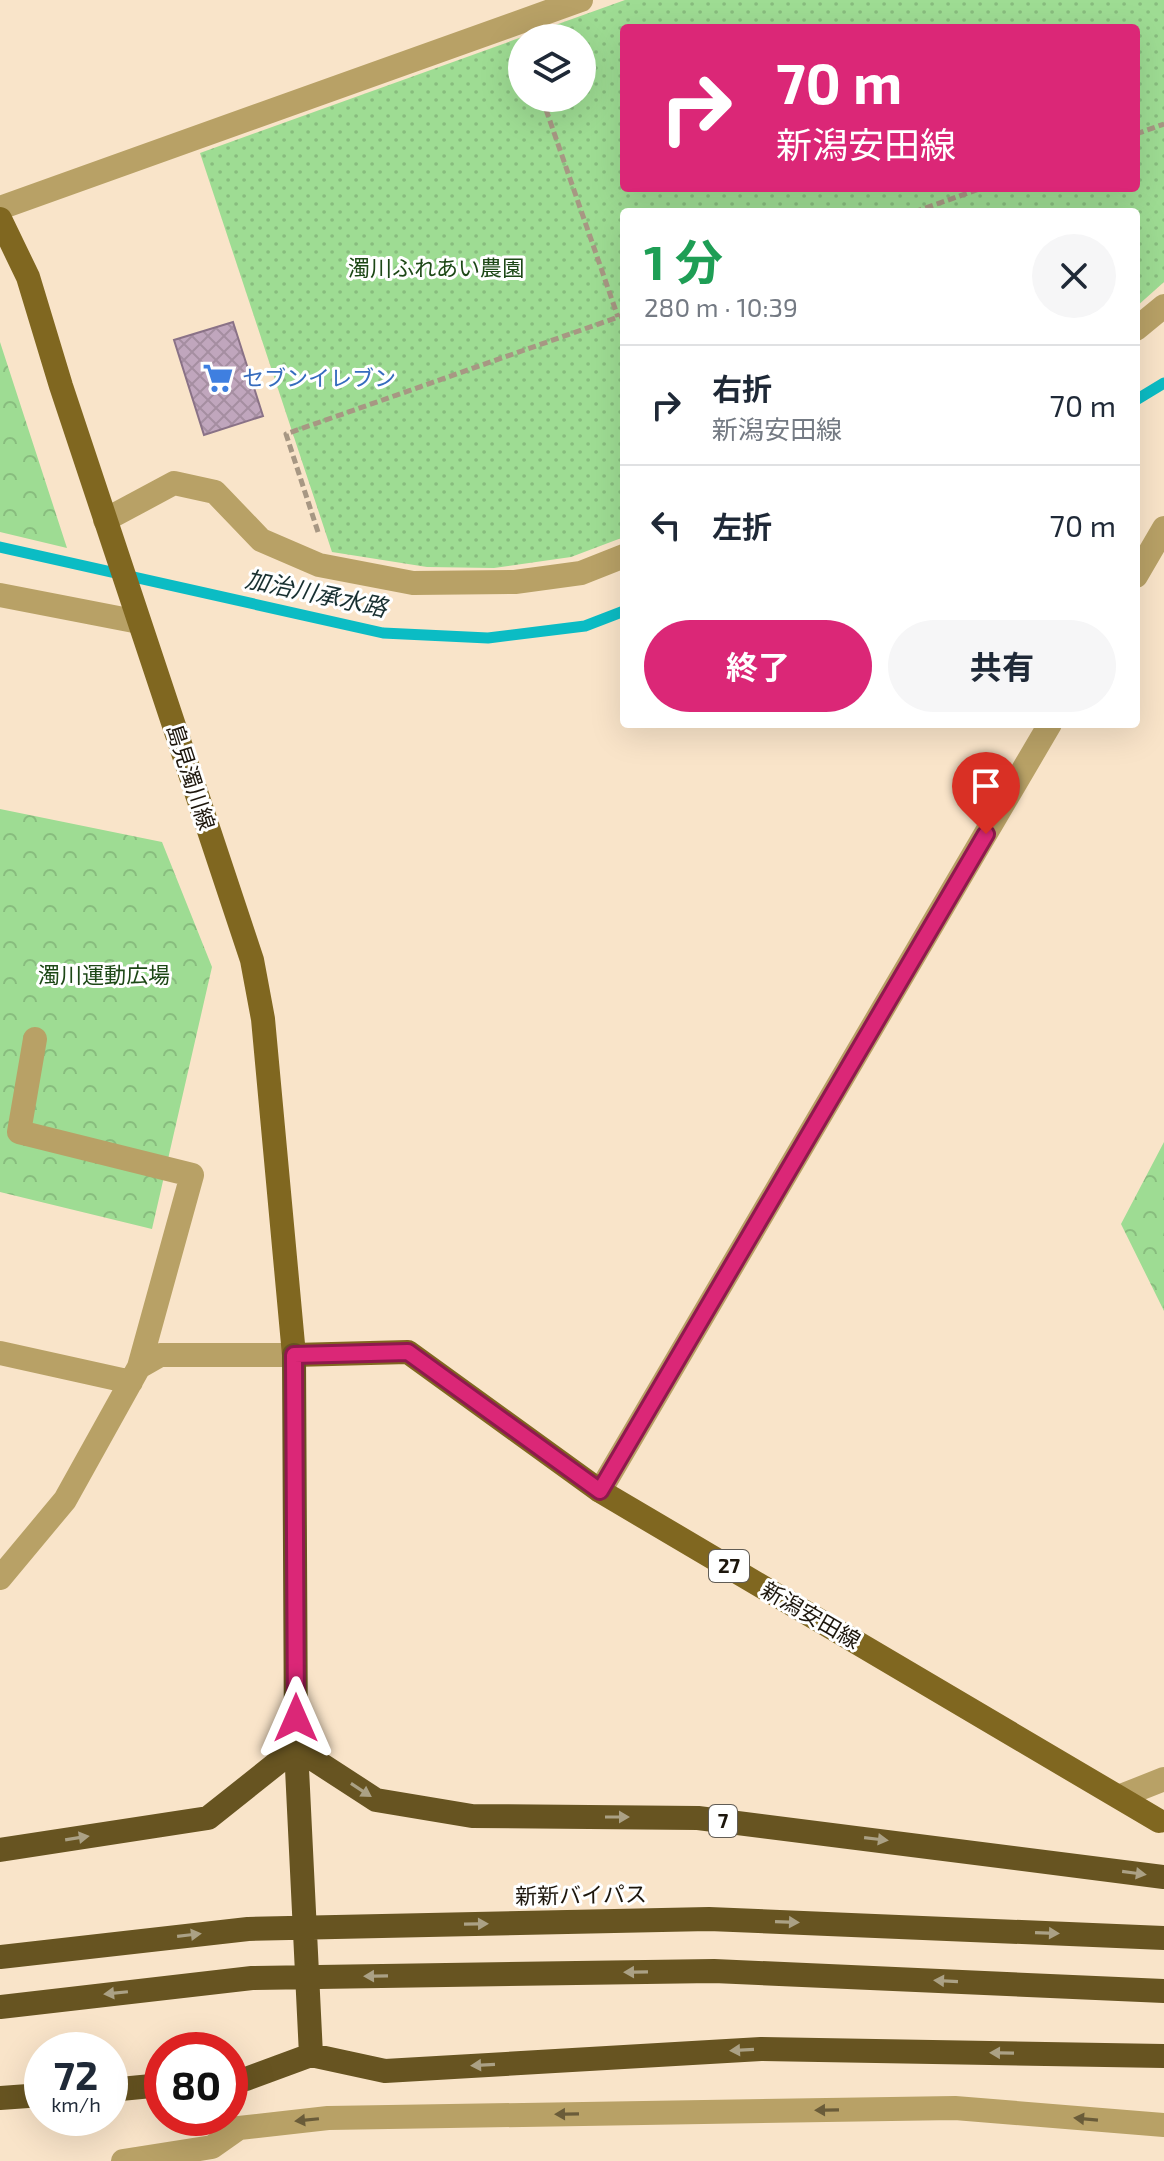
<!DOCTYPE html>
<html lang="ja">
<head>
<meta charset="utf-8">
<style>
	:root { --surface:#fff; --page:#f6f6f7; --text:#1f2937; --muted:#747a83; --line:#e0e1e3; --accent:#db2777 }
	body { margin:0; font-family:"Exo 2","Noto Sans JP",sans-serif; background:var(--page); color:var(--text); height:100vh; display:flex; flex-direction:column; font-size:30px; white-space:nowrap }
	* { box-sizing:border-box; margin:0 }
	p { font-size:26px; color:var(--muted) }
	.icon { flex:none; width:44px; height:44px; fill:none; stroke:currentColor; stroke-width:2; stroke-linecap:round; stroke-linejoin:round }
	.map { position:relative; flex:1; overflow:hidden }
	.drawer { position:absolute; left:620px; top:208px; width:520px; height:520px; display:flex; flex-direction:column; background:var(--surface); border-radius:8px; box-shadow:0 8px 32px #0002 }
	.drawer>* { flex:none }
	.guide { position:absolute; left:620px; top:24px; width:520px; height:168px; border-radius:8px; box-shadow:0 8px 32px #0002; background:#db2777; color:#fff; overflow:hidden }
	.tools { position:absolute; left:508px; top:24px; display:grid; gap:16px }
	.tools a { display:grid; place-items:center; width:88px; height:88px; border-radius:50%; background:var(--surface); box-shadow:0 8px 32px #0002; font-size:40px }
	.speed { position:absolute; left:24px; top:2032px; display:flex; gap:16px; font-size:40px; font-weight:700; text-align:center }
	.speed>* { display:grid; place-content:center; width:104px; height:104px; border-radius:50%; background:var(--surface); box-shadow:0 8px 32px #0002; line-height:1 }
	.speed small { font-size:20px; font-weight:400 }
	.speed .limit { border:12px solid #d22; background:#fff; color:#111 }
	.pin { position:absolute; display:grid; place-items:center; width:68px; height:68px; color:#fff; margin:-82px -34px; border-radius:50% 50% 50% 0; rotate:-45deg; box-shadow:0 0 8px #0007 }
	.pin .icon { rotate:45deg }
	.me { position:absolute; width:88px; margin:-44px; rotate:0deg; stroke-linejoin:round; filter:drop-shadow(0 0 6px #0008) }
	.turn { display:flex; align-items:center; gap:28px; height:168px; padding:0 24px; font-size:36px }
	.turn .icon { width:104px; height:104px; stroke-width:2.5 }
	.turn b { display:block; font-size:56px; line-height:68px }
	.round { display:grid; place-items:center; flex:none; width:84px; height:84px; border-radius:42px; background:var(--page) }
	.head { display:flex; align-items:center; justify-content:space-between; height:136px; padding:0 24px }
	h1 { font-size:48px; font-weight:700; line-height:60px; color:#1e9e55 }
	.cta { display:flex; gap:16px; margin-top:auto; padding:16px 24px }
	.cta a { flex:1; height:92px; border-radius:48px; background:var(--accent); color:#fff; font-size:32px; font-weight:700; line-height:92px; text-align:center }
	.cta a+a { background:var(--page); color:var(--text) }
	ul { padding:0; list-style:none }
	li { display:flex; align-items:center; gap:24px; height:120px; padding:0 24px; border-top:2px solid var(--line) }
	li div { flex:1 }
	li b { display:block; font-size:30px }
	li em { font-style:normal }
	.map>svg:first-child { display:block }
	.park { fill:url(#park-crowns) }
	.garden { fill:url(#garden-dots); fill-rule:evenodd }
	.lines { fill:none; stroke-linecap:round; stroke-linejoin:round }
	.stream { stroke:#0bbcc4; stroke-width:11 }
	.building { fill:url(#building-cross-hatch); stroke:#8a7287; stroke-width:2 }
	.path { stroke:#a79783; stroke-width:5; stroke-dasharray:8 4; stroke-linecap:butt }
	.minor { stroke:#b8a166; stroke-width:24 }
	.major { stroke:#806720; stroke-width:24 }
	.highway { stroke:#675421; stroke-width:24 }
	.oneway { fill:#aba185 }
	.oneway2 { fill:#6a5c39 }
	.route-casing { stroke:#8e194d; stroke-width:20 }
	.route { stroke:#db2777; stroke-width:14 }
	.labels { text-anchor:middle; stroke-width:6; stroke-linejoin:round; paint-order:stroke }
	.shield { fill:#fff; stroke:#615c55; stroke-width:2 }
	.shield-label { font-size:20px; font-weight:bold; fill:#1d160c }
	.park-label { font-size:22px; fill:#1d4816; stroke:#fff }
	.shop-label { font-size:22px; fill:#366cbe; stroke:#fff; text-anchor:start }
	.street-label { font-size:22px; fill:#1d160c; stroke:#fff }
	.water-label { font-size:24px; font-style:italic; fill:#183031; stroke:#fff }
</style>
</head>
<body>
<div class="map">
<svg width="1164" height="2161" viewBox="0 0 1164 2161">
	<defs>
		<pattern id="park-crowns" width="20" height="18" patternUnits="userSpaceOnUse" patternTransform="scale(2)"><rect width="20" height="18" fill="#9edc93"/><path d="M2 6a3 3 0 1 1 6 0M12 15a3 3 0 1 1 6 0" fill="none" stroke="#88bc7e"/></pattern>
		<pattern id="garden-dots" width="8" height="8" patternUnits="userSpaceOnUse" patternTransform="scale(2)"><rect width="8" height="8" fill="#9edc93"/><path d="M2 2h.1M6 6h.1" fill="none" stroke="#88bc7e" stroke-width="1.8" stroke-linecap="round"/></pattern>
		<pattern id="building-cross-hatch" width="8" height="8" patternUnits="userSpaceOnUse" patternTransform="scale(2)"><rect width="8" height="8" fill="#c0a6bd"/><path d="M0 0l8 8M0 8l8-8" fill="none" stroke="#a58ea1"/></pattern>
	</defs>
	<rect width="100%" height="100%" fill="#f9e4c9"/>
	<path class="park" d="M0,342L67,548L0,532Z
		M0,809L162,842L212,967L152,1229L0,1192Z
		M1164,1142V1311L1121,1224Z"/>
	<path class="garden" d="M625,0H1164V282L1136,307V212H624V537L571,557L494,568L427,567L332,552L200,153ZM624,28H1136V188H624ZM522,38H582V98H522Z"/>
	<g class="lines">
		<path class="stream" d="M1136,400L1164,383
			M0,547L383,633L488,638L585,626L624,611"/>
	</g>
	<path class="building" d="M233,322L263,416L204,435L174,340Z"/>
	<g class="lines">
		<path class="path" d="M542,98L618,317
			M1136,134L1164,124
			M914,212L982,188
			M318,532L286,434L624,315"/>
		<path class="minor" d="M0,208L581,0
			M1136,329L1164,306
			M105,520L174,483L215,492L261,540L319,565L413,583L515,582L581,573L624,556
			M1136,576L1164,528
			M0,595L139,622
			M35,1039L19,1132L192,1175L139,1367
			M0,1353L131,1382
			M600,1491L1050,724
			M0,1578L65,1500L139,1367L160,1355H294
			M1121,1796L1164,1779
			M123,2161L212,2147L239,2128L328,2118L955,2108L1164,2125"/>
		<path class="major" d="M0,219L28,277L61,386L252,960L263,1019L294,1355L408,1352L600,1491L1159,1821"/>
		<path class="highway" d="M294,1355L296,1748L311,2055
			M0,1850L208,1818L296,1748L376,1800L472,1816L698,1818L1164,1877
			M0,1957L248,1929L709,1919L1164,1938
			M0,2007L252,1978L714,1971L1164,1991
			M230,2080L246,2079L311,2055L385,2071L761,2049L1164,2056
			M110,2090L162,2085
			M0,2098L42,2095"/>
	</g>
	<defs><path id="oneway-solid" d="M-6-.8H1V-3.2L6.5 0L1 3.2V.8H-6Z" transform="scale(2)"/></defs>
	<g class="oneway">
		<use href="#oneway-solid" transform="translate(361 1790) rotate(33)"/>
		<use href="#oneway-solid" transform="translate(617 1817)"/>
		<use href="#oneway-solid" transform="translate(77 1838) rotate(-9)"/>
		<use href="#oneway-solid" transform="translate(876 1839) rotate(7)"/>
		<use href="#oneway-solid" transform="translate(1134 1873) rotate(8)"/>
		<use href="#oneway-solid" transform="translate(787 1922) rotate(2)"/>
		<use href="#oneway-solid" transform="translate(476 1924) rotate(-1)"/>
		<use href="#oneway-solid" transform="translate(1047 1933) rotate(2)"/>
		<use href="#oneway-solid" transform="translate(189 1935) rotate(-7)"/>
		<use href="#oneway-solid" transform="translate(636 1972) rotate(179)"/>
		<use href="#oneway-solid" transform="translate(376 1976) rotate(179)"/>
		<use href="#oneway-solid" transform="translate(946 1981) rotate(-177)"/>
		<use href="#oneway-solid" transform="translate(116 1993) rotate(174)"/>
		<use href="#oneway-solid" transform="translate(742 2050) rotate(177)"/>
		<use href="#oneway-solid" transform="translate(1002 2053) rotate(-179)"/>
		<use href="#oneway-solid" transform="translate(483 2065) rotate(177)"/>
	</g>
	<g class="oneway2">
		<use href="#oneway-solid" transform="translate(827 2110) rotate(179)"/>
		<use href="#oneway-solid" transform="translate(567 2114) rotate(179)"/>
		<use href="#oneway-solid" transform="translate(1086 2119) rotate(-175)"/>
		<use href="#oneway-solid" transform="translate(307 2120) rotate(174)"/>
	</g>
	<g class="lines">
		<g class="route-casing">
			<path id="route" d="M296,1718L294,1355L408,1352L600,1491L986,834"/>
		</g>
		<use href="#route" class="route"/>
	</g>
	<defs>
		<g id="supermarket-bare" transform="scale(2.4)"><path d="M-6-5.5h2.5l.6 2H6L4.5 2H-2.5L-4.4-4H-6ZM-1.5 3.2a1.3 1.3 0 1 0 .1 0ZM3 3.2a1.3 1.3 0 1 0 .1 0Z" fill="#3f7fe0" stroke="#fff" stroke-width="2.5" paint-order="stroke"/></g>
	</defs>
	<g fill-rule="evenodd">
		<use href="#supermarket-bare" x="218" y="378"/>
	</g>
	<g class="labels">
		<g class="shield">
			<rect x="709" y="1550" width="40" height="32" rx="6"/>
			<rect x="709" y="1805" width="28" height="32" rx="6"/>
		</g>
		<g class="shield-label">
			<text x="729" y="1573">27</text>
			<text x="723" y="1828">7</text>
		</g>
		<g class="park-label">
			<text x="436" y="276">濁川ふれあい農園</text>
			<text x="104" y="983">濁川運動広場</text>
		</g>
		<g class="shop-label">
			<text x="242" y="386">セブンイレブン</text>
		</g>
		<g class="street-label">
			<text transform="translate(191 777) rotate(72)" y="8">島見濁川線</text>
			<text transform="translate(811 1615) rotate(30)" y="8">新潟安田線</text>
			<text transform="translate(581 1895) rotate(-1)" y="8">新新バイパス</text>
		</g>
		<g class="water-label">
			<text transform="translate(316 594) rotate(12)" y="8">加治川承水路</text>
		</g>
	</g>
</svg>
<div class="tools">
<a><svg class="icon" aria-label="layers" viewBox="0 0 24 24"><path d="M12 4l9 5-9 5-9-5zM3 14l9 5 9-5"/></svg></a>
</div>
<div class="speed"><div>72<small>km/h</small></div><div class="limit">80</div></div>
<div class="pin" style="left:986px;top:834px;background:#d93025"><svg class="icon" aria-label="arrive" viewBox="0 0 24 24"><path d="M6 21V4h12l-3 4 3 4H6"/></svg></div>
<svg class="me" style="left:296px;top:1718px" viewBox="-20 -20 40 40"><path d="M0-17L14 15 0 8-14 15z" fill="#db2777" stroke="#fff" stroke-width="4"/></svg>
<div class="guide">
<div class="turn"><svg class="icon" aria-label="right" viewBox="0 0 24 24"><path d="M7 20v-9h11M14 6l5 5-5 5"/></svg><div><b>70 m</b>新潟安田線</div></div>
</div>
<section class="drawer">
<div class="head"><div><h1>1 分</h1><p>280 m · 10:39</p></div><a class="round"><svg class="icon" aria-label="close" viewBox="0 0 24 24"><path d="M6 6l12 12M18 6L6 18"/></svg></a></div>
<ul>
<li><svg class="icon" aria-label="right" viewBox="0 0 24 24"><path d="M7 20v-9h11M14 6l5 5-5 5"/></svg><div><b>右折</b><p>新潟安田線</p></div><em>70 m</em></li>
<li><svg class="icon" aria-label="left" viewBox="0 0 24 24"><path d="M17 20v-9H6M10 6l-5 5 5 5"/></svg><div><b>左折</b></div><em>70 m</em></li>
</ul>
<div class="cta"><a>終了</a><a>共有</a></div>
</section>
</div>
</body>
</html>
